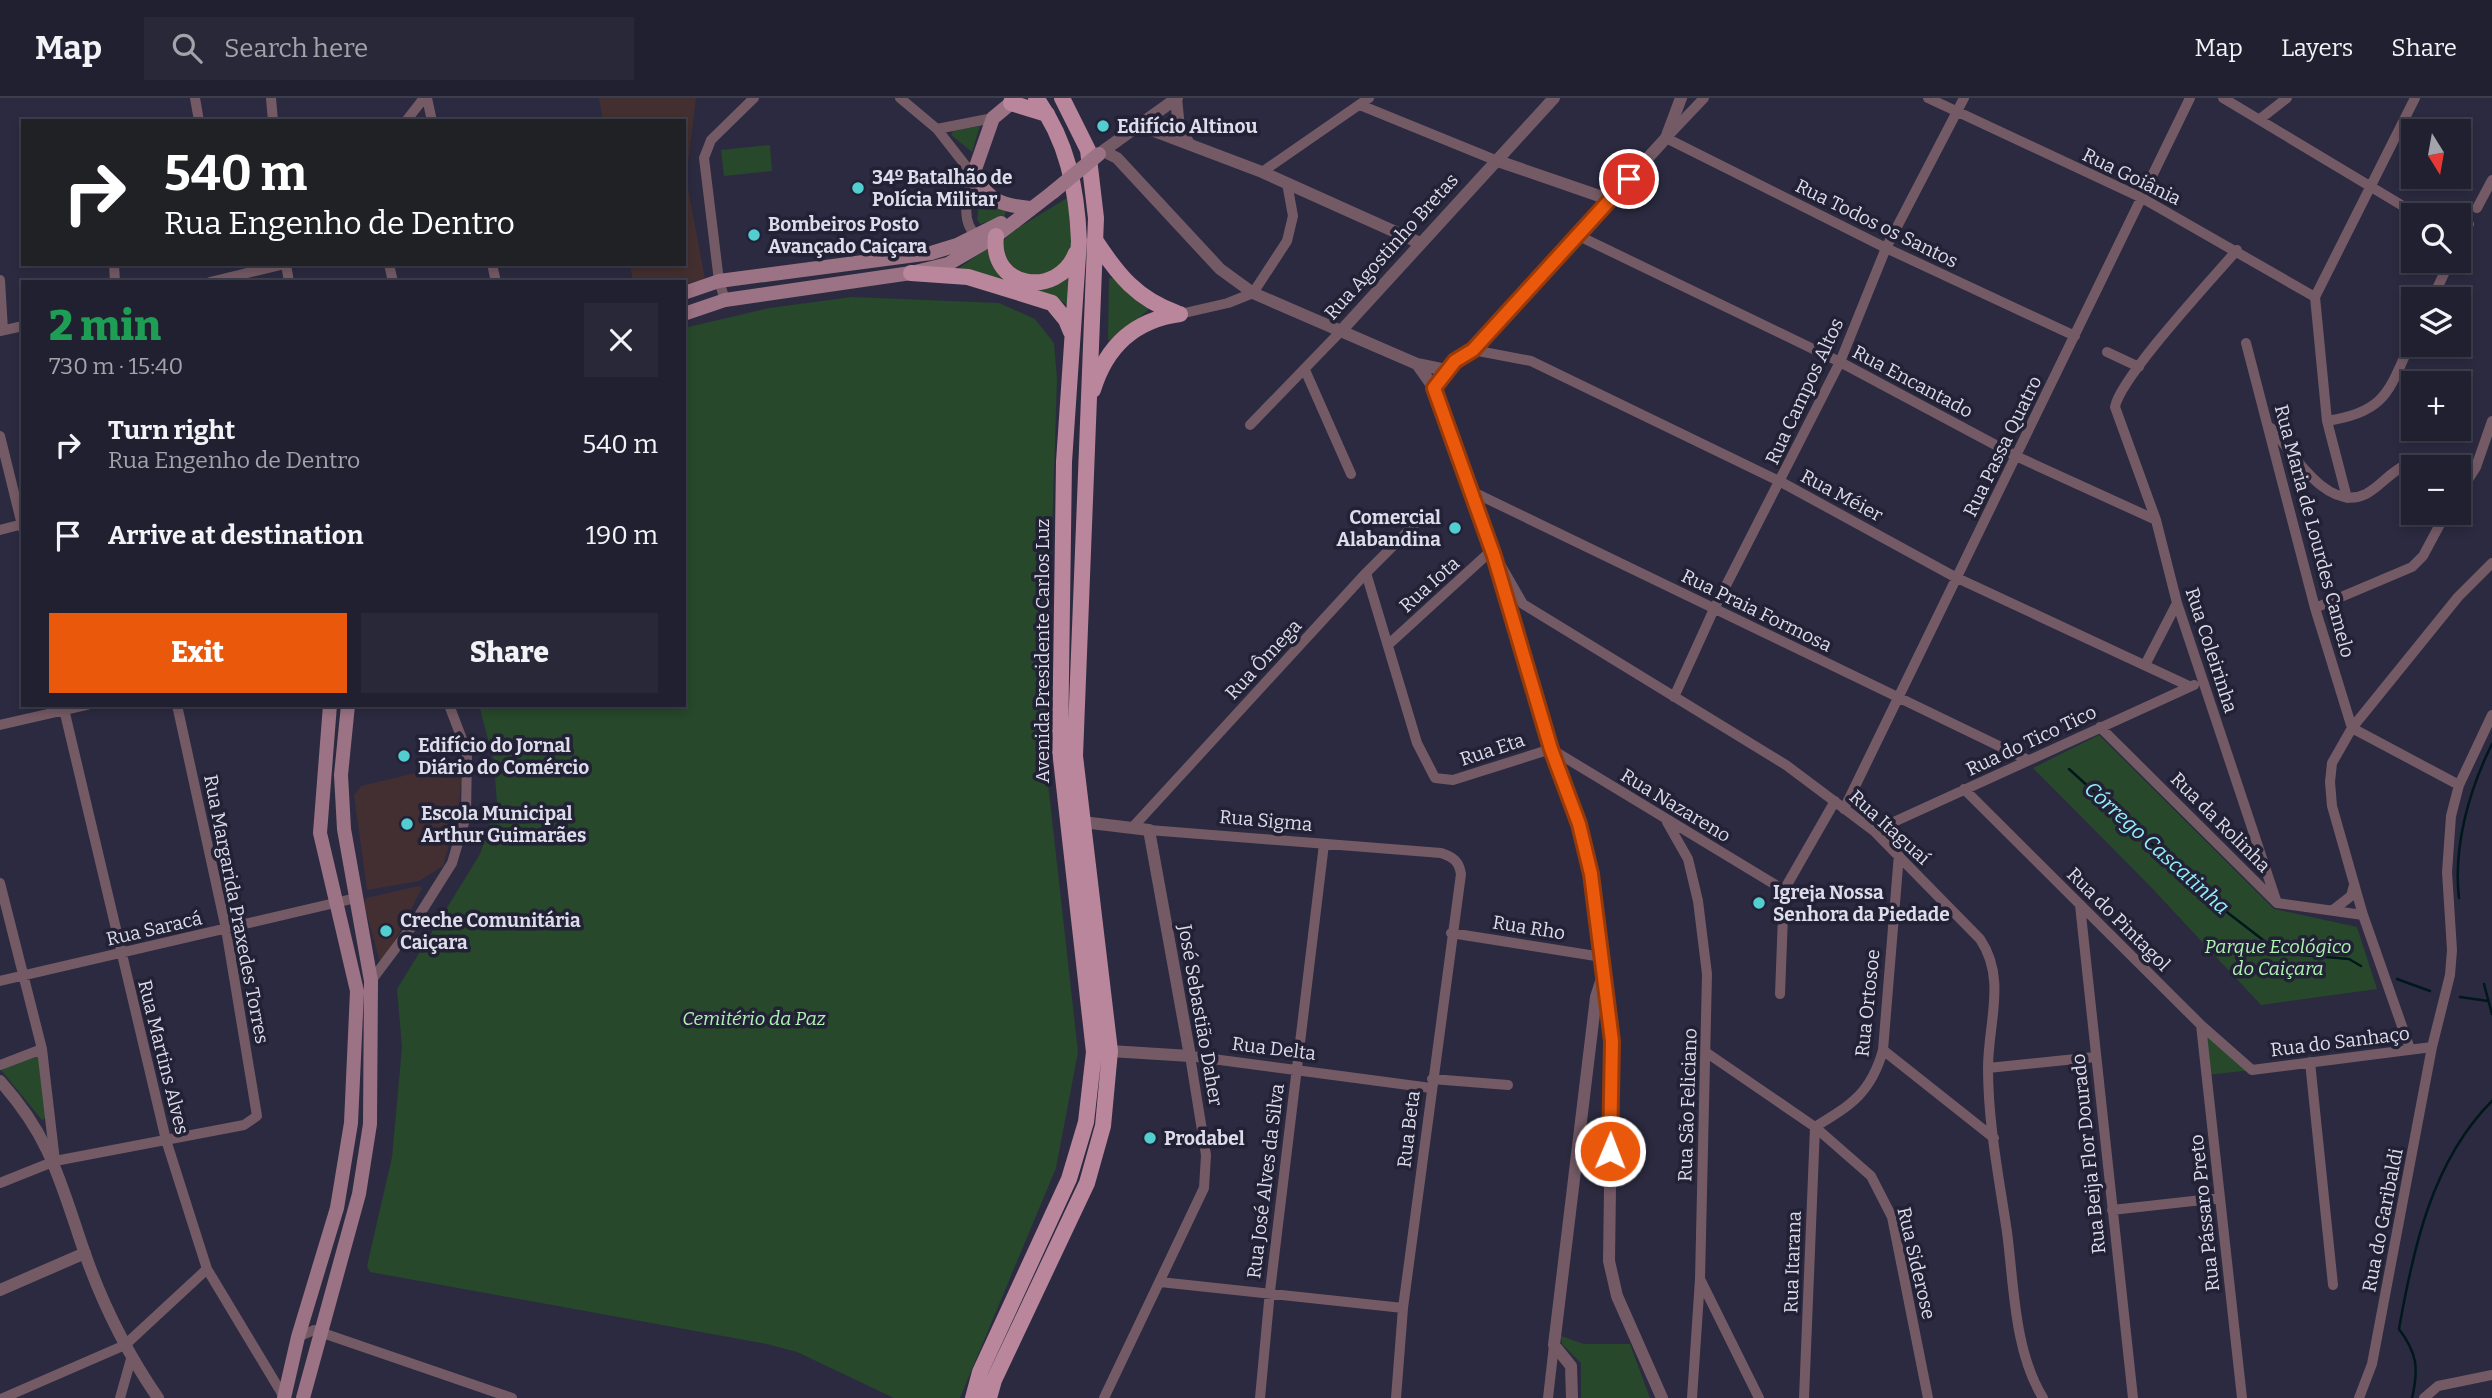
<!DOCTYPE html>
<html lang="en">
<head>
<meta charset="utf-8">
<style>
	:root { --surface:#202030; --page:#282838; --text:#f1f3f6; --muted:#a2a3ab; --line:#3d3e4c; --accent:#ea580c }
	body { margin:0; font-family:Bitter,serif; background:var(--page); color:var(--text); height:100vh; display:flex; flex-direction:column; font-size:26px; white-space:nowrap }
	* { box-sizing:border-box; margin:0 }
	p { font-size:23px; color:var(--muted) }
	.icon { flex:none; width:38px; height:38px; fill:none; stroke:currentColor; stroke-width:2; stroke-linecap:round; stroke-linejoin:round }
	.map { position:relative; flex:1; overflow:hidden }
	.drawer { position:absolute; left:21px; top:182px; width:665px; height:427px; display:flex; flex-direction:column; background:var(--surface); border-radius:0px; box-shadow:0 4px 10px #0003,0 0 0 2px var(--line) }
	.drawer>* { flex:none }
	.guide { position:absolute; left:21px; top:21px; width:665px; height:147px; border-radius:0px; box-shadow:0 4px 10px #0003,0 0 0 2px var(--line); background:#202124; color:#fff; overflow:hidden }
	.needle { width:46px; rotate:169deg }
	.buttons { position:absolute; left:2401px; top:21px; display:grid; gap:14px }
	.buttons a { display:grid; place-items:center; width:70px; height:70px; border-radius:0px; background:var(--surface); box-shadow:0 4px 10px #0003,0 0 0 2px var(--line); font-size:35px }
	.pin { position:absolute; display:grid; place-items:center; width:60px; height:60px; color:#fff; margin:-30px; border:4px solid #fff; border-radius:50%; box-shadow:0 2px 7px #0007 }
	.me { position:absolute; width:77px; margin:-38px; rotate:1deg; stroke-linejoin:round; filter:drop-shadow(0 0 5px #0008) }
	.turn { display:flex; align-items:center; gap:24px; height:147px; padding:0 28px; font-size:32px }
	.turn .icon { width:91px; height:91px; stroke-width:2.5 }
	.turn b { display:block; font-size:49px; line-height:60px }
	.round { display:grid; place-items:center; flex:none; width:74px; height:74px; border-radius:0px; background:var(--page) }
	.headline { display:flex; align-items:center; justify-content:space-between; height:119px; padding:0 28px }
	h1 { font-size:42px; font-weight:800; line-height:52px; color:#1e9e55 }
	.button { display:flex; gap:14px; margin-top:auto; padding:14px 28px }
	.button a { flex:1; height:80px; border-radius:0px; background:var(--accent); color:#fff; font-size:28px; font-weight:800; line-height:80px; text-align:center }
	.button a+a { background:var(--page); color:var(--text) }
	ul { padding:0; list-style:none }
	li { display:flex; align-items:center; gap:21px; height:91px; padding:0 28px }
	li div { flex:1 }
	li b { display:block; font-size:26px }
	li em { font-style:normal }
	header { display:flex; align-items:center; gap:42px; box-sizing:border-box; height:98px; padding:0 35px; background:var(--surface); border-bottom:2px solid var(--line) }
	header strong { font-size:33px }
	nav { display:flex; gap:38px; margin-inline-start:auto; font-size:24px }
	.search { width:490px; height:63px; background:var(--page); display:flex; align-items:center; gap:18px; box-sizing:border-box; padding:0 24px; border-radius:0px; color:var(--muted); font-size:26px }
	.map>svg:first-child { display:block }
	.industrial { fill:#432f30 }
	.education { fill:#432f31 }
	.green { fill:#27482a }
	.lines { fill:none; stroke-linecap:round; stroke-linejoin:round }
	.stream { stroke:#00181c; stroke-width:2.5 }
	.minor { stroke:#745a65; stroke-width:10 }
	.tertiary { stroke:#745a65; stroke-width:12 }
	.secondary { stroke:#9b7384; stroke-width:14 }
	.primary { stroke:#ba869b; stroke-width:16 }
	.secondary-bridge { stroke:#9b7384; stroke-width:14 }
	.route-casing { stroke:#983908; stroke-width:18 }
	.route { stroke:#ea580c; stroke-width:12 }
	.poi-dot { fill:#52cdd0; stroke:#222135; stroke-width:2.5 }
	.labels { text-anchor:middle; stroke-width:7; stroke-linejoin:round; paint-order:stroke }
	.poi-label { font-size:19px; font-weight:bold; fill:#dcdcea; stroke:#222135; text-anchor:start }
	.street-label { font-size:19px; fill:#dcdcea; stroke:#222135 }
	.park-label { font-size:19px; font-style:italic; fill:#aff4b3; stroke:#222135 }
	.water-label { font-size:21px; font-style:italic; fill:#92effc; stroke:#222135 }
</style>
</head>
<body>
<header>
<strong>Map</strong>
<div class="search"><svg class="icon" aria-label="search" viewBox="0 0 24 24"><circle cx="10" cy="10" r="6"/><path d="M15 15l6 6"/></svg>Search here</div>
<nav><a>Map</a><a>Layers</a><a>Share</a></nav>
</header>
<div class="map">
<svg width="2492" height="1300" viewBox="0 0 2492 1300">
	<rect width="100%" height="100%" fill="#2b2a40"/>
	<path class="industrial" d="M599,0H696L686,80L705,181L684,186L633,184L630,166H684V23H603Z"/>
	<path class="education" d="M457,665L462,669L459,710L443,768L419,783L367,792L354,697L361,688Z
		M418,788L422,790L386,860L380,864L364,806L366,800Z"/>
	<path class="green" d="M980,28L972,54L951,37L953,33Z
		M770,47L772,73L724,78L721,52Z
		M983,98L1006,113L1004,119L980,126L977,121L980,99Z
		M1067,100L1070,106C1072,148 1078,169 1030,180L1001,162L1003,143L1013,133Z
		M988,150L992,168L1008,183L1069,176V208L1056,200L956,172Z
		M1109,180H1115L1147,206L1148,212L1113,242H1108Z
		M852,199L999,205L1035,221L1054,245L1057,281L1045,658L1078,954L1056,1070L960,1300H894L797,1254L767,1246L370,1174L367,1168L392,1059L402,949L397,891L480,756L497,707L494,664L479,607H684V230L769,210Z
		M2099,637L2274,811L2357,829L2377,891L2261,907L2149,787L2033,670Z
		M2203,928L2252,972L2207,977Z
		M40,955L46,1020L42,1022L1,972Z
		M1561,1238L1584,1246H1630L1650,1300H1581V1265L1562,1246Z"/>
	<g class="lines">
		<path class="stream" d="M2069,671L2228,815L2280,855L2349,861L2361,868
			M2459,800C2453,749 2469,692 2492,646
			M2397,881L2430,893
			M2484,886L2492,916
			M2460,899L2488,903
			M2412,1300C2419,1270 2417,1255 2399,1231C2413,1151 2432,1063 2492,1003"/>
		<path class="minor" d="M195,0L199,23
			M271,0L273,23
			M427,0L432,23
			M900,0L937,31L973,77C968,97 959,123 977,138
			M1704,0L1666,40L1886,150L2075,238
			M1928,0L2142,100L2315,199
			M2223,0L2418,117
			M1360,7L1495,62
			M2260,21L2287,0
			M406,23L424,0
			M937,31L993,20
			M1262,74L1369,0
			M2477,110L2492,82
			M1579,138L1840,264L2018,359L2156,422
			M2459,144L2469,126
			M2237,152C2212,181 2120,280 2115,309L2156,422L2177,505L2277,805
			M114,166L115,184
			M286,166L289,184
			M389,166L393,184
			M492,166L496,184
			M0,182L3,232
			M210,184L285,166
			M2432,201L2450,163
			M725,202L719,183L704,60L711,42L754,0
			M1180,216L1228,205L1253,195L1287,143L1293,118L1287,85
			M0,233L23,228
			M2246,245L2315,510L2352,630L2459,687
			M1473,252L1531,263L1781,384L1955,479L2189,588
			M2107,254L2139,269
			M1305,272L1351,376
			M2327,323C2388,314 2389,291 2413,240
			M1250,327L1341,233
			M2271,330C2293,355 2327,415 2366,396C2381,388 2391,373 2406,367C2426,358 2455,366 2476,369
			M0,338L23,431
			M1471,393L2028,662
			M2459,396L2476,369L2492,323
			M2347,400L2327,323L2315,199L2415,0
			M0,432L23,426
			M1496,459L1523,506L1786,667L1874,733L1980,841C2007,881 1988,925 1988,970C1988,1025 1999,1080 2007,1134C2014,1187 2014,1253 2043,1300
			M1366,475L1417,645L1435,680L1453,682L1551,651L1784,792
			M2315,510L2412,469L2423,458L2446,415
			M1389,546L1492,452
			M2145,567L2177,505
			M1674,599L1714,511L1840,264L1886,150L1964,0
			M63,607L166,1042L207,1171L284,1299
			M0,627L87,607
			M2100,629L2277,805L2363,817
			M1964,691L2201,927L2252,972L2432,949
			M1844,711L2190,0
			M1667,724L1688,761L1698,803L1707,876L1700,1181L1692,1300
			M1132,730L1366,475L1423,418
			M1149,732L1441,755C1453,759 1459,763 1461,776L1403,1210L1396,1300
			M1874,733L2194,587
			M0,785L42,951L55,1063
			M2080,807L2133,1300
			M2333,812L2351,798L2354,787
			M1451,835L1602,859
			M0,883L356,800
			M371,883L413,827L452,765L466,718L467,654L449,607
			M1780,896L1784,792L1835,703
			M2201,927L2242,1300
			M2410,951L2363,817L2332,708L2330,684L2332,665L2352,630L2458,499L2492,465
			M1883,952L1994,1040
			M1707,955L1815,1029L1871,1078L1892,1119L1928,1300
			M2310,964L2333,1187
			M0,967L42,951
			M1988,970L2095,959
			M1432,981L1508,987
			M0,1085L55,1063L244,1027L257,1018L226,831L177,607
			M2112,1112L2220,1100
			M1701,1183L1759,1300
			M1160,1184L1403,1210
			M298,1239L314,1232L512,1300
			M3,1300L125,1247L207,1171
			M120,1300L131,1261
			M1104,1300L1204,1090L1206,1057L1190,958L1431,990
			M1260,1300L1270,1193L1324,746
			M1548,1300L1554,1247
			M1804,1300L1815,1029C1851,1007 1871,995 1883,952L1899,756
			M2359,1300L2372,1266L2432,949L2450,877L2452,852L2447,774L2451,718L2459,687L2492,617
			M2424,1300L2438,1288L2492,1277"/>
		<path class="tertiary" d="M1176,0L1179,30L1188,44
			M1138,27L1262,74L1420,145
			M1103,53L1117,60L1220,171L1253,195L1417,266L1446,272
			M1103,53L1177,0
			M1495,62L1611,102
			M1341,233L1554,0
			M1417,266L1434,290L1492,452L1551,651L1579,726L1591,776L1612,943L1609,1163L1617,1198L1662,1300
			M1434,290L1455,263L1473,252L1666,40L1681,0
			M1074,723L1149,732L1190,958L1110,953
			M0,983C51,1040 60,1083 84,1153C102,1205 127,1255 158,1300
			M0,1192L85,1155
			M1572,1300L1571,1268L1554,1247L1596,899L1603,877"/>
		<path class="secondary" d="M1011,5L993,20L973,77C991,103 999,107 1030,110
			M684,195L719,183L931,155L957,147L1001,125
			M684,216L725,202L911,175L948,166L996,138L1053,94
			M284,1300L298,1239L337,1110L351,1025L357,893L320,735L330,607
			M303,1300L359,1096L370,1026L371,883L344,731L341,677L348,607"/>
		<path class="primary" d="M1013,0L1011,5L1047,16
			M996,138C989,191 1058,201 1076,155
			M1095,142C1118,177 1137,201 1177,215
			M911,175L968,179L1052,205L1066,222L1071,234
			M1093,292C1106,249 1134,222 1180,216
			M973,1300L980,1274L1069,1081L1086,1024L1094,954L1060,652L1064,364L1079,143C1077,91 1067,42 1036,0
			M989,1300L994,1282L1087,1085L1103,1028L1110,953L1075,658L1096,120L1088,52L1062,0"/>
		<path class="secondary-bridge" d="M1053,94L1099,56"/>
	</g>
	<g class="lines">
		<g class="route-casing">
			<path id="route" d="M1610,1053L1612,943L1591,776L1579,726L1551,651L1494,458L1434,290L1455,263L1473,252L1629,81"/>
		</g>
		<use href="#route" class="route"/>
	</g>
	<g class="poi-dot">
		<circle cx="1103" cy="28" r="7"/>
		<circle cx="858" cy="90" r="7"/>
		<circle cx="754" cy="137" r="7"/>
		<circle cx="1455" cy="430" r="7"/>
		<circle cx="404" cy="658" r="7"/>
		<circle cx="407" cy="726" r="7"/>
		<circle cx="1759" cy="805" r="7"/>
		<circle cx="386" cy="833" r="7"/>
		<circle cx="1150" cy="1040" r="7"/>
	</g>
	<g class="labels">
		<g class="poi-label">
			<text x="1117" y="35">Edifício Altinou</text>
			<text x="872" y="86">34º Batalhão de<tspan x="872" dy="22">Polícia Militar</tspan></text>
			<text x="768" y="133">Bombeiros Posto<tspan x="768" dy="22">Avançado Caiçara</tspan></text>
			<text x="1441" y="426" text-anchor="end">Comercial<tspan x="1441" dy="22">Alabandina</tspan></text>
			<text x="418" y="654">Edifício do Jornal<tspan x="418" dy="22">Diário do Comércio</tspan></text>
			<text x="421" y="722">Escola Municipal<tspan x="421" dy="22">Arthur Guimarães</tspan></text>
			<text x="1773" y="801">Igreja Nossa<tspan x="1773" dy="22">Senhora da Piedade</tspan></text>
			<text x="400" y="829">Creche Comunitária<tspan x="400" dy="22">Caiçara</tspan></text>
			<text x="1164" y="1047">Prodabel</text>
		</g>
		<g class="street-label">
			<text transform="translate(2132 78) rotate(26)" y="7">Rua Goiânia</text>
			<text transform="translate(1877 125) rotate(26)" y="7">Rua Todos os Santos</text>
			<text transform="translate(1391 148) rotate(-48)" y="7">Rua Agostinho Bretas</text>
			<text transform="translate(1913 283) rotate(28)" y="7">Rua Encantado</text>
			<text transform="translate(1804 293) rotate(-65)" y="7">Rua Campos Altos</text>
			<text transform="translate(2002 348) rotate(-64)" y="7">Rua Passa Quatro</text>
			<text transform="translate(1842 397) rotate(28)" y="7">Rua Méier</text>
			<text transform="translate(2315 433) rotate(75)" y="7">Rua Maria de Lourdes Camelo</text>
			<text transform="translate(1429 486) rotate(-42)" y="7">Rua Iota</text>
			<text transform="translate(1757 512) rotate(26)" y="7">Rua Praia Formosa</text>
			<text transform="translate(2212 552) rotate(72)" y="7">Rua Coleirinha</text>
			<text transform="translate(1042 553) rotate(-90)" y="7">Avenida Presidente Carlos Luz</text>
			<text transform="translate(1263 561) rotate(-47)" y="7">Rua Ômega</text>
			<text transform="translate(2031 642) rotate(-25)" y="7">Rua do Tico Tico</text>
			<text transform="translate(1492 651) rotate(-18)" y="7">Rua Eta</text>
			<text transform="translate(1676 707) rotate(31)" y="7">Rua Nazareno</text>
			<text transform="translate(1266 722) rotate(5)" y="7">Rua Sigma</text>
			<text transform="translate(2221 724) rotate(45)" y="7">Rua da Rolinha</text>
			<text transform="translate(1890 729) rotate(42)" y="7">Rua Itaguaí</text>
			<text transform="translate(237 811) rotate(79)" y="7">Rua Margarida Praxedes Torres</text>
			<text transform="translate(2119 821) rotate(45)" y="7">Rua do Pintagol</text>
			<text transform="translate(1529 829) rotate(9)" y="7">Rua Rho</text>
			<text transform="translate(154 830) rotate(-13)" y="7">Rua Saracá</text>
			<text transform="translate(1867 905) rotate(-84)" y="7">Rua Ortosoe</text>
			<text transform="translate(1201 917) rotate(80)" y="7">José Sebastião Daher</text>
			<text transform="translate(2340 943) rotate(-7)" y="7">Rua do Sanhaço</text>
			<text transform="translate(1274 950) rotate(7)" y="7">Rua Delta</text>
			<text transform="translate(164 959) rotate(76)" y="7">Rua Martins Alves</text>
			<text transform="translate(1687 1007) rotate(-88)" y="7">Rua São Feliciano</text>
			<text transform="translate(1408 1031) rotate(-83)" y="7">Rua Beta</text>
			<text transform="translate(2088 1056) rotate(-96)" y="7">Rua Beija Flor Dourado</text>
			<text transform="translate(1265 1083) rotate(-83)" y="7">Rua José Alves da Silva</text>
			<text transform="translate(2204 1115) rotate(-96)" y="7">Rua Pássaro Preto</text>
			<text transform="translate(2382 1122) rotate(-79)" y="7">Rua do Garibaldi</text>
			<text transform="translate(1792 1164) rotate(-88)" y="7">Rua Itarana</text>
			<text transform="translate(1917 1165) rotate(77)" y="7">Rua Siderose</text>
		</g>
		<g class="park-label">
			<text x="2278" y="855">Parque Ecológico<tspan x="2278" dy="22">do Caiçara</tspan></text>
			<text x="754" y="927">Cemitério da Paz</text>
		</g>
		<g class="water-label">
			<text transform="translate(2157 750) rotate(42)" y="7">Córrego Cascatinha</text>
		</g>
	</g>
</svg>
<div class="buttons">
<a><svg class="needle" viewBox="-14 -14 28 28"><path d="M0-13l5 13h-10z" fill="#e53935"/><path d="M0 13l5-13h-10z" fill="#a2a3ab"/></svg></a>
<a><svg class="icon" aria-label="search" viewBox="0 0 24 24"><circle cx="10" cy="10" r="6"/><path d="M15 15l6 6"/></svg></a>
<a><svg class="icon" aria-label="layers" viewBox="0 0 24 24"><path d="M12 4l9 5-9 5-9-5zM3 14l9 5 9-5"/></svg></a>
<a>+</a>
<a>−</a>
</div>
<div class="pin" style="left:1629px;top:81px;background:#d93025"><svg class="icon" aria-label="arrive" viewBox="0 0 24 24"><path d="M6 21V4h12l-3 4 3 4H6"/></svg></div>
<svg class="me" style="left:1610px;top:1053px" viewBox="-20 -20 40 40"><circle r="17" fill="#ea580c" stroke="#fff" stroke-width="3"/><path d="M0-11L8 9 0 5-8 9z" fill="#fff"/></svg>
<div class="guide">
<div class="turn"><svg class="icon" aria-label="right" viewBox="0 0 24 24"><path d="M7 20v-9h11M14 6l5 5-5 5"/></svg><div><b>540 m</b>Rua Engenho de Dentro</div></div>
</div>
<section class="drawer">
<div class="headline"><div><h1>2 min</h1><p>730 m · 15:40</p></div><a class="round"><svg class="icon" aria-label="close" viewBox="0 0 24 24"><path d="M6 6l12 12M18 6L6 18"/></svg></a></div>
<ul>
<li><svg class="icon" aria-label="right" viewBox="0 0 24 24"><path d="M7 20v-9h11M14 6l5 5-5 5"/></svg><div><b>Turn right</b><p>Rua Engenho de Dentro</p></div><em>540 m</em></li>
<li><svg class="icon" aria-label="arrive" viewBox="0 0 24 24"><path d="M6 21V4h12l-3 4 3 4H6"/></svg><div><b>Arrive at destination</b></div><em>190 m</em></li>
</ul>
<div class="button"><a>Exit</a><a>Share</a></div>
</section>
</div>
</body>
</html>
